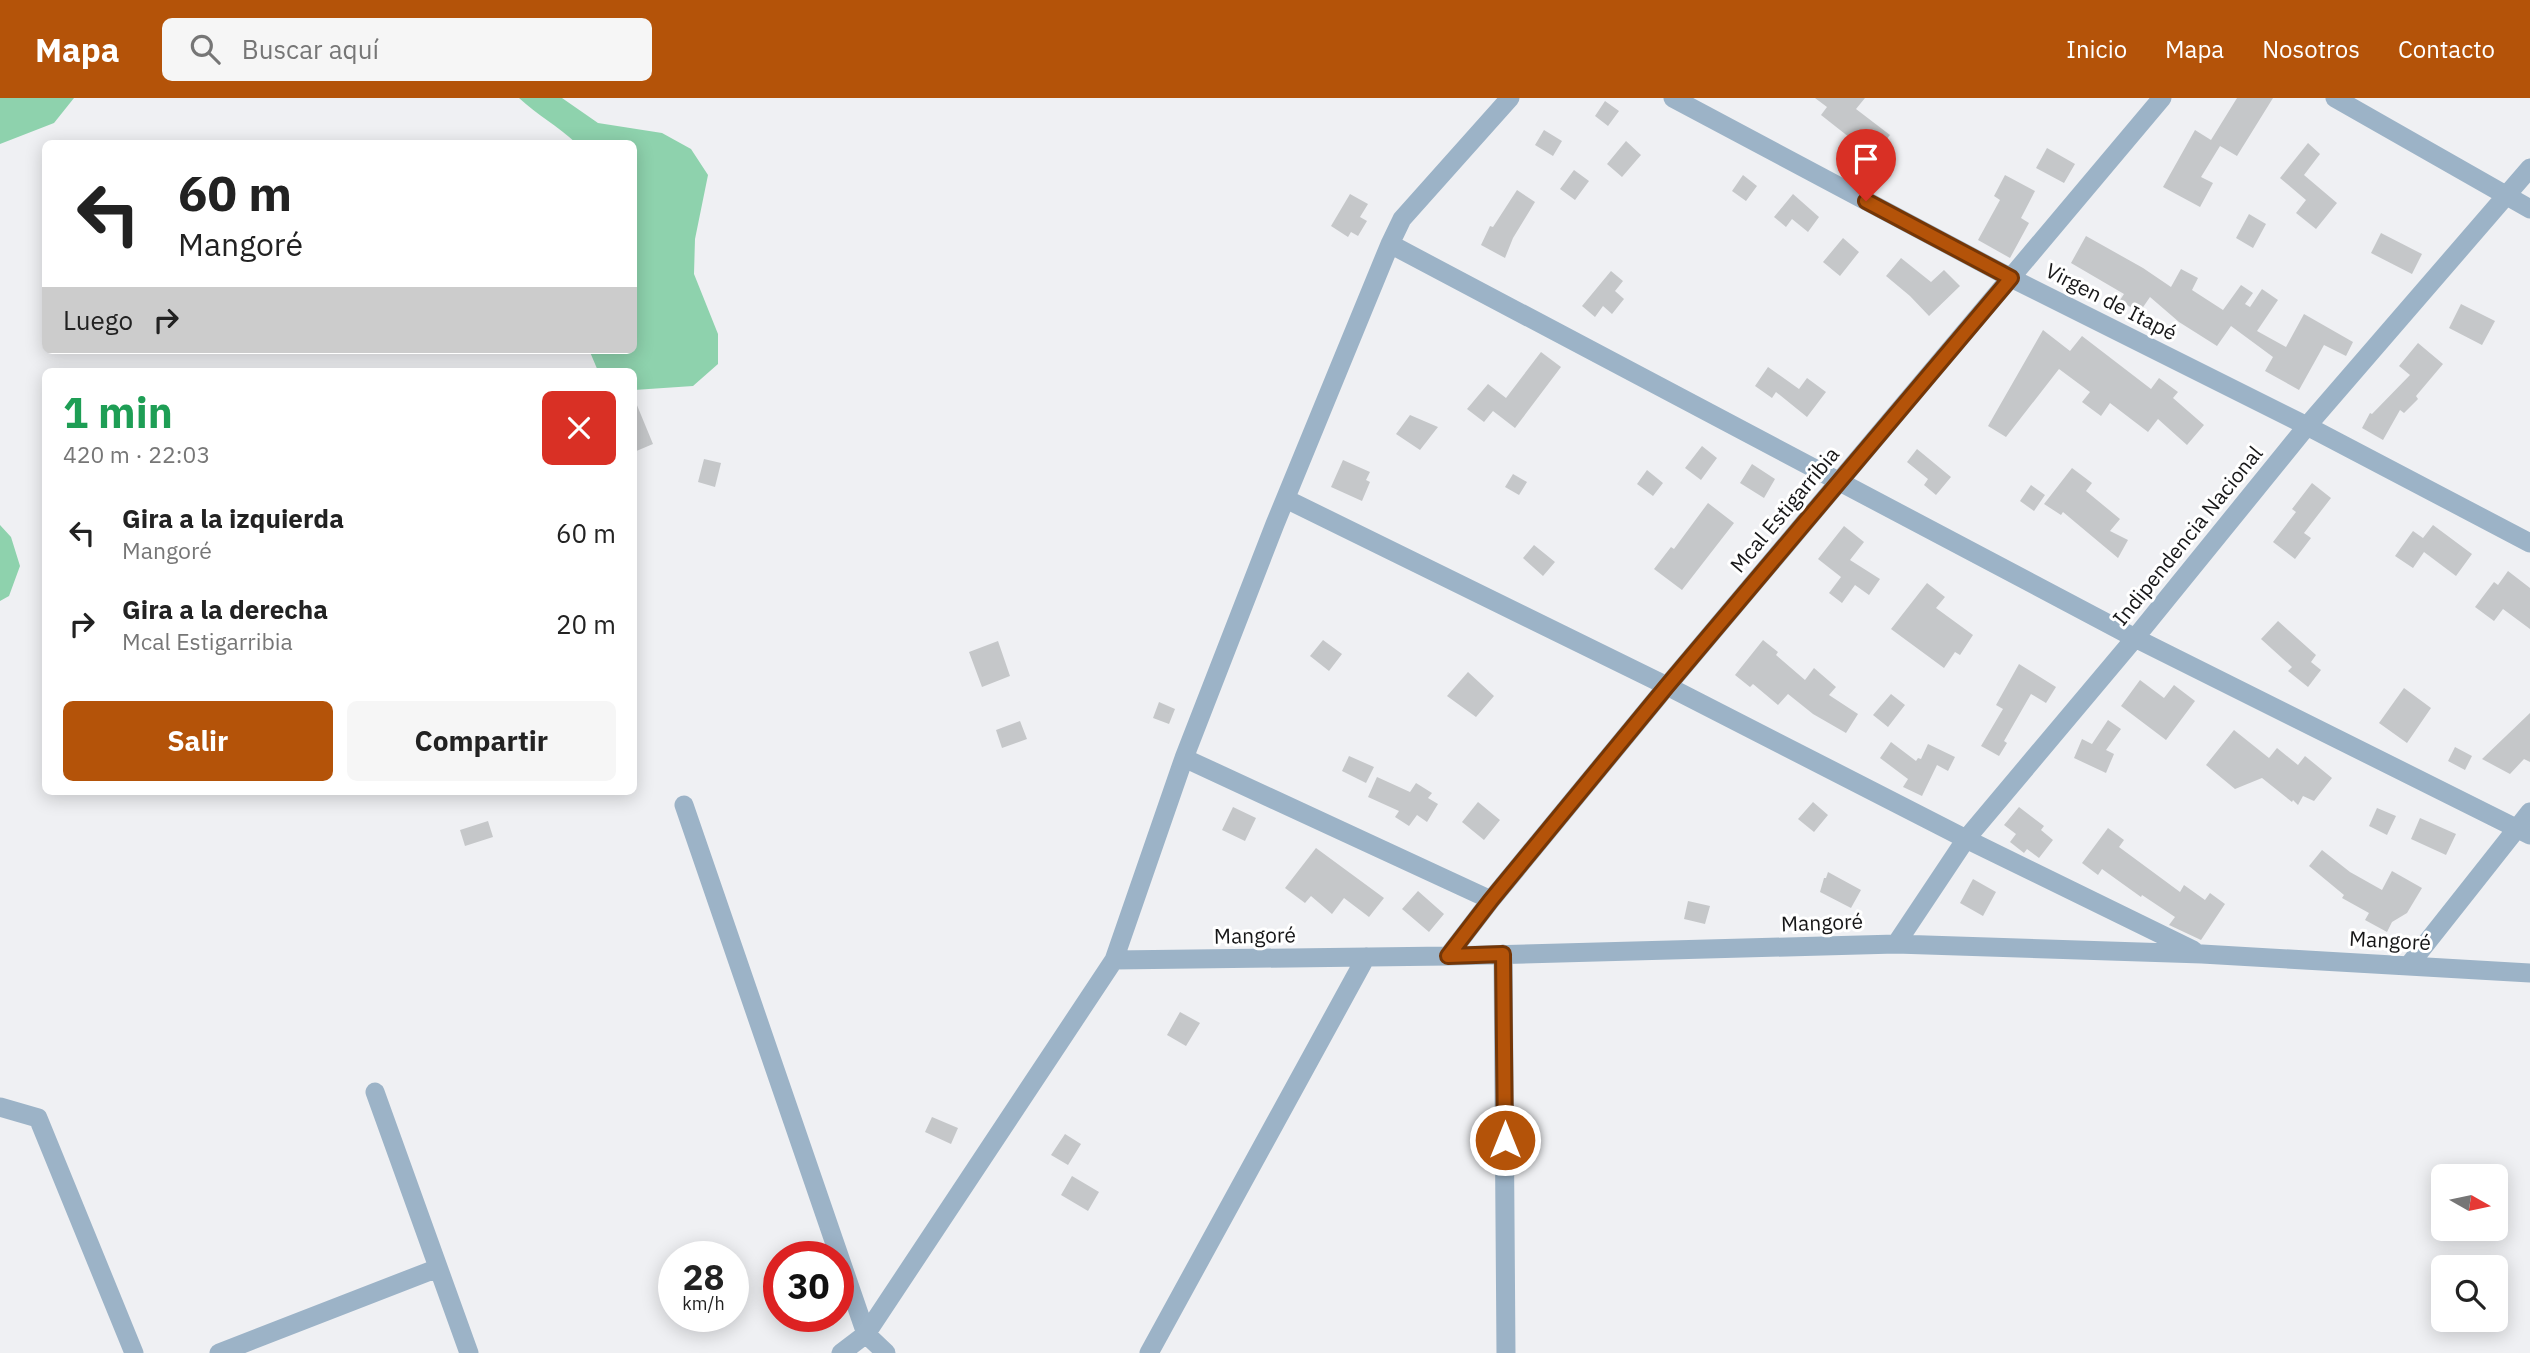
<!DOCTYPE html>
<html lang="es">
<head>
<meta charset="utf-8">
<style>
	:root { --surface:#fff; --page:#f6f6f6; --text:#222; --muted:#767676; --accent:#b45309 }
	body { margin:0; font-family:"IBM Plex Sans",sans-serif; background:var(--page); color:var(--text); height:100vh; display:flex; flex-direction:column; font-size:26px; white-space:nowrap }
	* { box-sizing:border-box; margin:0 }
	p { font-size:23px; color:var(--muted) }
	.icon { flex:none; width:38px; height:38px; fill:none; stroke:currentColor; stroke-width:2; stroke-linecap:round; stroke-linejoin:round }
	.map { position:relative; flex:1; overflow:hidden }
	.panel { position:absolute; left:42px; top:270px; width:595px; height:427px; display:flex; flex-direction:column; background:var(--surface); border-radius:10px; box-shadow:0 4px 18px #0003 }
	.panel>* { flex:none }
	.banner { position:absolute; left:42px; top:42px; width:595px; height:214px; border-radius:10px; box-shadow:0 4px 18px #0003; background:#fff; color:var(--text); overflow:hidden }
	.needle { width:46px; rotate:99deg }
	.controls { position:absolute; left:2431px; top:1066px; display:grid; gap:14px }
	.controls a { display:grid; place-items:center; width:77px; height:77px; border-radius:10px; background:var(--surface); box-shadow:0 4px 18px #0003; font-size:35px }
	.speed { position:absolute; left:658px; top:1143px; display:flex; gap:14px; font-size:35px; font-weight:700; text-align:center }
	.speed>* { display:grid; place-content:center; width:91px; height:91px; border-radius:50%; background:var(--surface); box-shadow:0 4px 18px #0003; line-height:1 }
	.speed small { font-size:18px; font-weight:400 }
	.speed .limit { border:10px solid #d22; background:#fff; color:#111 }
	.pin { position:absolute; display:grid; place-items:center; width:60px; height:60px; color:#fff; margin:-72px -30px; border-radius:50% 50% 50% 0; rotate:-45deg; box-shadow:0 0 7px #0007 }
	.pin .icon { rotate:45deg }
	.me { position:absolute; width:77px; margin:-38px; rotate:0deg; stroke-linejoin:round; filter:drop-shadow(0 0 5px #0008) }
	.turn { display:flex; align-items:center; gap:24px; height:147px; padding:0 21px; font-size:32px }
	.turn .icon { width:91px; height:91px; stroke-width:2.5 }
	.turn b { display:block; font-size:49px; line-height:60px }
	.then { display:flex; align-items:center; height:66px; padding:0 21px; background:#0003; gap:14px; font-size:26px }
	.round { display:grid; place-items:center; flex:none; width:74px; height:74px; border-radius:10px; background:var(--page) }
	.head { display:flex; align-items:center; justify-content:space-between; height:119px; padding:0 21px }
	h1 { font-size:42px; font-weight:700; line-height:52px; color:#1e9e55 }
	.primary-button { display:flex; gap:14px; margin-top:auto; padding:14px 21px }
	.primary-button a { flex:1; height:80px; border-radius:10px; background:var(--accent); color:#fff; font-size:28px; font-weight:700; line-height:80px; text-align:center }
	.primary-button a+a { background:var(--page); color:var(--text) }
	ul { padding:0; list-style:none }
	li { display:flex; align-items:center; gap:21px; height:91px; padding:0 21px }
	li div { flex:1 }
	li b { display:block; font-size:26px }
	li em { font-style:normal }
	header { display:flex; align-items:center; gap:42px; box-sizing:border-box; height:98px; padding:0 35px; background:var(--accent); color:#fff }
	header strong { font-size:33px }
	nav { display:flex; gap:38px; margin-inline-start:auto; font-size:24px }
	.search { width:490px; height:63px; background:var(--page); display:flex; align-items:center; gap:18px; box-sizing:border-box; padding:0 24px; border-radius:10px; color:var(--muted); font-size:26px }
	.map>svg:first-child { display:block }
	.forest { fill:#8ed2ad }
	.building { fill:#c5c7c9 }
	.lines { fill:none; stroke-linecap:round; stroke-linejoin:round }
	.minor { stroke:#9cb3c7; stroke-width:19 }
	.route-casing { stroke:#753606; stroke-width:18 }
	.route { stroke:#b45309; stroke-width:12 }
	.labels { text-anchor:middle; stroke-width:6; stroke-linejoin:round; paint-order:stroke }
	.street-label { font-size:21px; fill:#171718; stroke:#fff }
</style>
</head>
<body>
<header>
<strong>Mapa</strong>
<div class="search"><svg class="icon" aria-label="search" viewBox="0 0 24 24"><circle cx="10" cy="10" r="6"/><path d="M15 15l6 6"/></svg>Buscar aquí</div>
<nav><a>Inicio</a><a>Mapa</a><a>Nosotros</a><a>Contacto</a></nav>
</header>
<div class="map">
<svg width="2530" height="1255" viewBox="0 0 2530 1255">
	<rect width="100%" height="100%" fill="#eff0f3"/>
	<path class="forest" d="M0,0H74L54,25L0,46Z
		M519,0H562L598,25L662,35L691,51L708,77L695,141L694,176L718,236V266L693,288L634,292V273H598L590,254L634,252V46L576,45C558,28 537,17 519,0Z
		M0,427L11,439L20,468L9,498L0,503Z"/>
	<path class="building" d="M1815,0H1865L1856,11L1890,37L1870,62L1852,47L1854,43L1821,17L1827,9Z
		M2237,0H2273L2237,58L2220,48L2201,79L2213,85L2200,109L2163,89L2195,32L2211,42Z
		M1605,3L1619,13L1608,28L1595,18Z
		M1544,32L1562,43L1553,58L1535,47Z
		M1626,43L1641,57L1622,79L1607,66Z
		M2308,45L2320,56L2304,77L2337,105L2316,131L2296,115L2306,102L2280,80Z
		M2047,50L2075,66L2064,85L2036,70Z
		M1574,72L1589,83L1575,102L1560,91Z
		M1743,77L1757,88L1746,103L1732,93Z
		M2005,77L2035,93L2021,120L2029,125L2010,160L1978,142L2000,102L1994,98Z
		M1517,92L1535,104L1513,140L1505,160L1481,147L1490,128L1493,129Z
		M1350,96L1368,106L1360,119L1367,123L1358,138L1351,134L1348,139L1331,128Z
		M1793,96L1819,119L1808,134L1792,121L1786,129L1774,119Z
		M2249,116L2266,126L2253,150L2236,140Z
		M2381,135L2422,156L2412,176L2371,155Z
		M2086,138L2143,170L2171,189L2181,171L2198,180L2192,192L2223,212L2241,187L2253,195L2245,206L2250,209L2262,191L2278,202L2257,233L2286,249L2304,216L2353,244L2346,258L2324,247L2299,292L2265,273L2273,259L2231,228L2217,248L2179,224L2150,199L2139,215L2120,202L2124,196L2071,165Z
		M1843,140L1859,154L1840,178L1823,164Z
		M1901,160L1931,184L1944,172L1960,188L1929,218L1910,198L1886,178Z
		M1611,173L1623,183L1615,193L1624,201L1612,216L1603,208L1595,219L1582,208Z
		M2461,206L2495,223L2482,247L2449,230Z
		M2043,232L2070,253L2082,238L2151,291L2159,280L2178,294L2173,300L2204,327L2187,347L2158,321L2148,334L2110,305L2101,318L2082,304L2090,294L2059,271L2006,339L1988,328Z
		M2418,245L2443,266L2416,298L2418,301L2404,315L2400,312L2383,342L2362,330L2370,315L2372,316L2410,277L2399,268Z
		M1541,254L1561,269L1515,330L1493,313L1484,324L1467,311L1488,286L1506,300Z
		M1768,269L1799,291L1807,280L1826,294L1807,319L1776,294L1772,300L1755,288Z
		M634,300L653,346L634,354Z
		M1410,317L1438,329L1420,352L1396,336Z
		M1702,348L1717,360L1701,382L1685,370Z
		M1917,351L1951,379L1936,397L1924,387L1928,381L1907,364Z
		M704,361L721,365L715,389L698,384Z
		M1343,362L1370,374L1366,382L1370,384L1362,403L1331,389Z
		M1752,366L1775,381L1764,400L1740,385Z
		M2072,370L2092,385L2086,393L2120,421L2110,433L2128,442L2118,460L2063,414L2061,417L2044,406Z
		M1647,372L1663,385L1653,398L1637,386Z
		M1513,376L1527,384L1519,397L1505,389Z
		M2312,385L2331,400L2304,435L2311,440L2295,461L2273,444L2296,414L2292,411Z
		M2031,387L2045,397L2034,413L2020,403Z
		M1708,405L1734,425L1682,492L1654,471L1671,449L1674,451Z
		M2433,427L2472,456L2456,478L2424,454L2413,470L2395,458L2413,433L2423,440Z
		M1844,428L1864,444L1850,462L1880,481L1869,497L1855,487L1842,505L1829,495L1841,479L1818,461Z
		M1534,447L1555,464L1543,478L1523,460Z
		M2508,473L2530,490V531L2503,511L2494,523L2475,509L2494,484L2498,487Z
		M1927,485L1945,499L1936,510L1973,537L1960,557L1955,554L1944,570L1891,531Z
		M2278,523L2316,557L2311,564L2321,572L2308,589L2288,573L2292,569L2261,541Z
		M1323,542L1342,556L1329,573L1310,558Z
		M1763,542L1778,554L1776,557L1805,582L1814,570L1836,589L1829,597L1858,616L1846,635L1813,616L1788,596L1778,607L1753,586L1750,589L1735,577Z
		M998,543L1010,578L982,589L969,554Z
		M2019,566L2056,589L2046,605L2031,596L2004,643L2007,645L1999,658L1981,648L2003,611L1996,607Z
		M1468,574L1494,598L1476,619L1447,598Z
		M2140,582L2164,600L2174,587L2195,603L2166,642L2121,608Z
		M2404,590L2431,610L2407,645L2379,625Z
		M1891,596L1905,607L1888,629L1873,617Z
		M1159,604L1175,611L1169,626L1153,620Z
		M2530,615V664L2524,661L2510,676L2482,661Z
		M2108,622L2121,631L2106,652L2114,656L2106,675L2074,660L2082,641L2092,646Z
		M1020,623L1027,641L1002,650L996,632Z
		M2234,632L2269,660L2277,650L2298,667L2305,658L2332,680L2314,703L2303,698L2298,707L2293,702L2292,704L2262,680L2235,691L2206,667Z
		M1891,644L1916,663L1918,660L1921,661L1928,646L1955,659L1948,673L1937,667L1922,698L1903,689L1908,681L1880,660Z
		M2455,649L2472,658L2465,672L2448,663Z
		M1349,658L1374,669L1366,685L1342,673Z
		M1377,679L1410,694L1416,685L1432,695L1428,700L1438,706L1427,724L1417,717L1409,728L1395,719L1399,713L1368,699Z
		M1478,704L1500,722L1484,742L1462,724Z
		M1813,704L1828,717L1814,734L1798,721Z
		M1233,709L1256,720L1245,743L1222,732Z
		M2019,709L2044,728L2041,732L2053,742L2039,760L2027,751L2024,755L2010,744L2016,736L2004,727Z
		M2377,710L2396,718L2387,737L2369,728Z
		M2420,720L2456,736L2446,757L2411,741Z
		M488,723L493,739L465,748L460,732Z
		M2108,730L2124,742L2119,749L2180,794L2184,787L2205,802L2210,795L2225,806L2201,842L2169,827L2175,819L2142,797L2141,799L2102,771L2098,777L2082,765Z
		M1316,750L1384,800L1369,819L1344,800L1332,816L1311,798L1305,805L1285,790Z
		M2322,752L2350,774L2382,792L2392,773L2422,790L2407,815L2392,824L2387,834L2365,822L2369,815L2342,800L2344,797L2309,768Z
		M1828,774L1861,792L1851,810L1820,794L1824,780H1826Z
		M1973,781L1996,794L1983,818L1960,805Z
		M1418,793L1444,816L1429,834L1402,811Z
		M1688,803L1710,808L1705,826L1684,821Z
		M1180,914L1200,925L1186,948L1167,937Z
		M932,1019L958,1030L951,1046L925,1034Z
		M1065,1036L1081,1046L1068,1067L1051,1057Z
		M1072,1078L1099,1094L1088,1113L1061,1097Z"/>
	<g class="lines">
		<path class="minor" d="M1673,0L2011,180L2307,328L2530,445
			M2335,0L2530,111
			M1390,146L2135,540L2530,737
			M1286,401L1667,588L1966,741L2193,852
			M1184,660L1491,802
			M684,707L866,1236L886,1255
			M1896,846L1966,741L2135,540L2307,328L2530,70
			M1503,856L1506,1255
			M1448,858L1491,802L1667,588L2162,0
			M1114,862L1448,858L1896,846L2202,856L2530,875
			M2409,867L2530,714
			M375,994L469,1255
			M0,1009L38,1020L134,1255
			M219,1255L438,1170
			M841,1255L866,1236L1114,862L1184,660L1275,426L1390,146L1402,121L1510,0
			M1149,1255L1366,859"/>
	</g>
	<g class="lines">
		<g class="route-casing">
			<path id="route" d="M1505,1042L1503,856L1448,858L1491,802L1667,588L2011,180L1866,103"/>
		</g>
		<use href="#route" class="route"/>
	</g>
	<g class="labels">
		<g class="street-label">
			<text transform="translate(2111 204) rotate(27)" y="7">Virgen de Itapé</text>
			<text transform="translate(1785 412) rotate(-50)" y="7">Mcal Estigarribia</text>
			<text transform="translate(2188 438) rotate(-51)" y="7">Indipendencia Nacional</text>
			<text transform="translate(1822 825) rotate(-2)" y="7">Mangoré</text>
			<text transform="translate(1255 838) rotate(-1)" y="7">Mangoré</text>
			<text transform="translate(2390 843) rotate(3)" y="7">Mangoré</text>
		</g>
	</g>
</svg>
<div class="controls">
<a><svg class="needle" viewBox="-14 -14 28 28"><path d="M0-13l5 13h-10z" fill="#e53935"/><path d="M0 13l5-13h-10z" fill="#767676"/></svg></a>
<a><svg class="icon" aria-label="search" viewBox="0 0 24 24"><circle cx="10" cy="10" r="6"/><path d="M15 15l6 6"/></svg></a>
</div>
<div class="speed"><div>28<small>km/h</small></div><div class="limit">30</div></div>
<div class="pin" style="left:1866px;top:103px;background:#d93025"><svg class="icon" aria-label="arrive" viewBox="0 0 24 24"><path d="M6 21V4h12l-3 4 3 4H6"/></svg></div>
<svg class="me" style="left:1505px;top:1042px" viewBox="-20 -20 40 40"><circle r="17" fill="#b45309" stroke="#fff" stroke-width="3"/><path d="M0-11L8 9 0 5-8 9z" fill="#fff"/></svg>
<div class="banner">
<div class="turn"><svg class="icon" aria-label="left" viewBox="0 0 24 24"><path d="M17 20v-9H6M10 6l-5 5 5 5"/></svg><div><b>60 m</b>Mangoré</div></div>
<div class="then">Luego<svg class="icon" aria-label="right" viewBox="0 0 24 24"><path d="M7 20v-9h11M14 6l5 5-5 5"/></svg></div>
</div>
<section class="panel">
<div class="head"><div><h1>1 min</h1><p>420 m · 22:03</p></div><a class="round" style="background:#d93025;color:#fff"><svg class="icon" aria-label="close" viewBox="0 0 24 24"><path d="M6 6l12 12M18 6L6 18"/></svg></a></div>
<ul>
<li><svg class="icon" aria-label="left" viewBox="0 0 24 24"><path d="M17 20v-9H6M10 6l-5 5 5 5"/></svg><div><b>Gira a la izquierda</b><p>Mangoré</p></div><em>60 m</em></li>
<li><svg class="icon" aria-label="right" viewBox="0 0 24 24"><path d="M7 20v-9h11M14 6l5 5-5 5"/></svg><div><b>Gira a la derecha</b><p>Mcal Estigarribia</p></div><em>20 m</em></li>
</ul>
<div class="primary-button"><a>Salir</a><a>Compartir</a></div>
</section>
</div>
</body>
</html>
